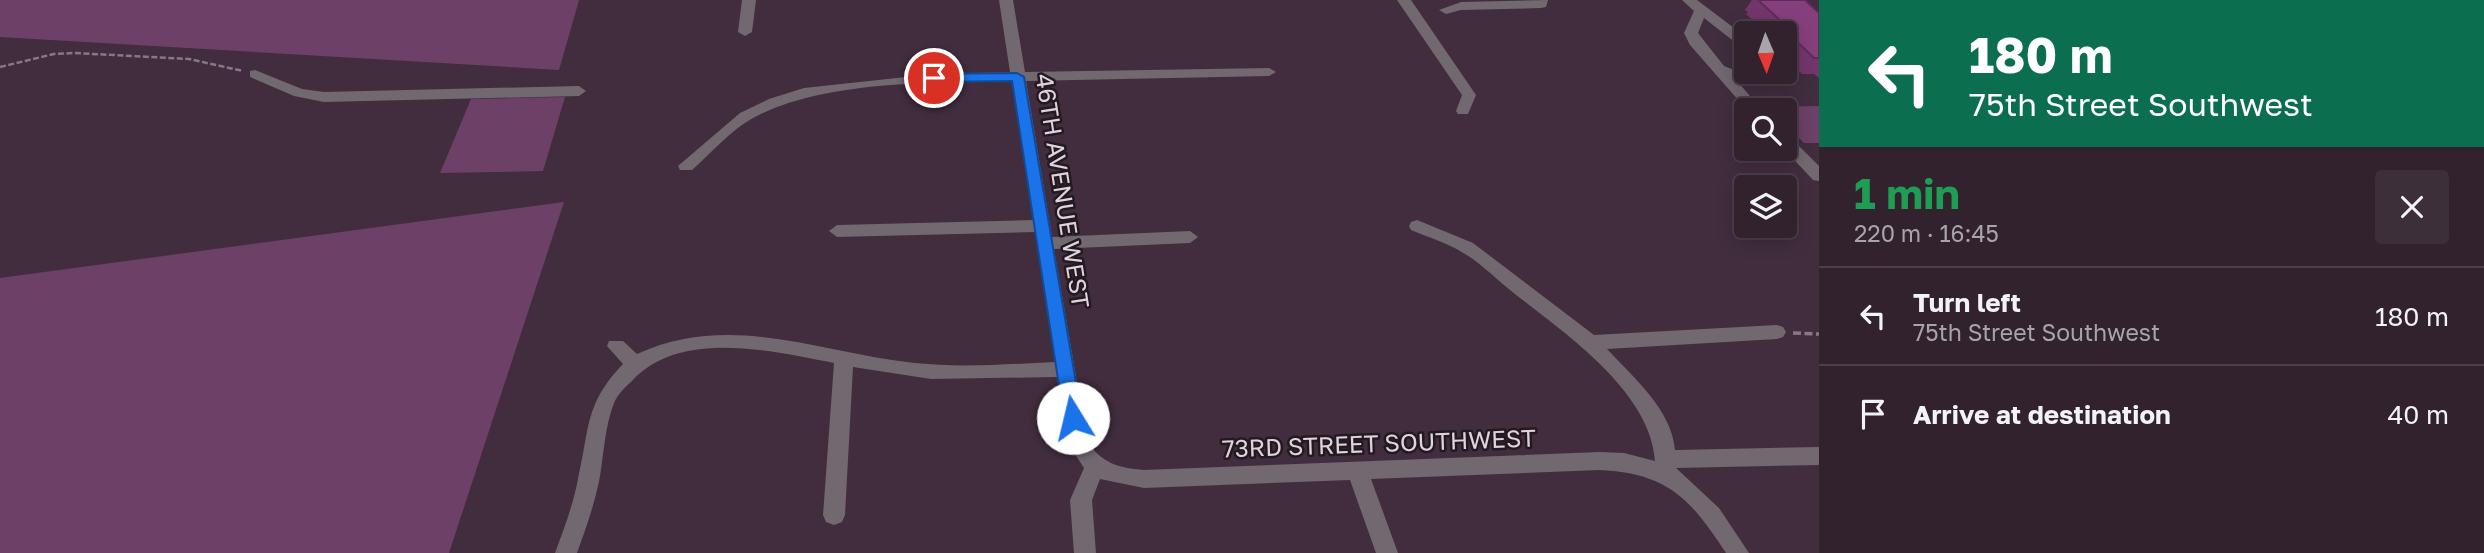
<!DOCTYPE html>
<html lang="en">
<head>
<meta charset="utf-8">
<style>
	:root { --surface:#31222e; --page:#3d2f3a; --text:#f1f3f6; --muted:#a8a4aa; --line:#4c3f4a }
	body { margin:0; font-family:"Golos Text",sans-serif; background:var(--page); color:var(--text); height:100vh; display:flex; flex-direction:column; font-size:26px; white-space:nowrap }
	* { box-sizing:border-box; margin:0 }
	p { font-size:23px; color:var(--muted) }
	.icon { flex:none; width:38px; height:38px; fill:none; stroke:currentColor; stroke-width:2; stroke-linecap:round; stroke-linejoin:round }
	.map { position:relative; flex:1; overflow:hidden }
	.drawer { display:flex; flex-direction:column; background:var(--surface); width:665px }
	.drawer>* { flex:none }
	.top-card { background:#0b6e4f; color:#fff; overflow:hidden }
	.needle { width:46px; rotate:178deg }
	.fabs { position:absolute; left:1734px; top:21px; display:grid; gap:14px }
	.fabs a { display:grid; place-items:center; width:63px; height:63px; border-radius:7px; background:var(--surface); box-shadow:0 4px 18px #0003,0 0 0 2px var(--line); font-size:35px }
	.pin { position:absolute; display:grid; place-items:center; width:60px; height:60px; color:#fff; margin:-30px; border:4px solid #fff; border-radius:50%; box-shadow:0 2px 7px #0007 }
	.me { position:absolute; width:77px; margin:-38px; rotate:351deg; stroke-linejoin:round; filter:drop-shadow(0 0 5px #0008) }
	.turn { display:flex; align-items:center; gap:24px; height:147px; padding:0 35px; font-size:32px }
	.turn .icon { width:91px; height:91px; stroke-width:2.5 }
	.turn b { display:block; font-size:49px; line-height:60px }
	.round { display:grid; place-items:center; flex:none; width:74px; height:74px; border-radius:7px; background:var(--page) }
	.summary { display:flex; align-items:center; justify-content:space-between; height:119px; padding:0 35px }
	h1 { font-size:42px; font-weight:700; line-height:52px; color:#1e9e55 }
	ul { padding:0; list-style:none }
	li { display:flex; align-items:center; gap:21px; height:98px; padding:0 35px; border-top:2px solid var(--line) }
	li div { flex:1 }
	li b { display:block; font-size:26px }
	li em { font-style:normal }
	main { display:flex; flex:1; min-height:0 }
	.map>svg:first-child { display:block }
	.green { fill:#6d4167 }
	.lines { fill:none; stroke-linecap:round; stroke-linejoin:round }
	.path-far1 { stroke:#887785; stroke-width:2.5; stroke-dasharray:6 2.5; stroke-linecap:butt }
	.path { stroke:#887785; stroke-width:3.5; stroke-dasharray:8 3.5; stroke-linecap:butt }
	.minor { fill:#726870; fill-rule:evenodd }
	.wall { fill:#73366c }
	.building { fill:#863f7d; stroke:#5e2c58; stroke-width:2 }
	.route { fill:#1a73e8; stroke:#114b97; stroke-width:2 }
	.labels { text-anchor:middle; stroke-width:5; stroke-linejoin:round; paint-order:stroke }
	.street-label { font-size:24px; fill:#e0d3dd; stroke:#221921 }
</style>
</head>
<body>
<main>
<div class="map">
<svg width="1819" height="553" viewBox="0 0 1819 553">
	<rect width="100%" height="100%" fill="#412d3e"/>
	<path class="green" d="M0,0H579L559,70L0,37Z
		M565,97L543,171L440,173L471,99Z
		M1819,106V143H1804L1785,123V110H1773L1770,107Z
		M564,202L449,553H0V278Z"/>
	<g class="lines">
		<path class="path-far1" d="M0,67L54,54L75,53L189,59L243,71"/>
		<path class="path" d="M1793,333L1819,334"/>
		<path class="minor" d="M742,0H756L752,32L745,36L738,32Z
			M999,0H1013L1025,72L1269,68L1276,72L1269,76L1026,81L1052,237L1190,231L1198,237L1190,243L1054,249L1087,440C1100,463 1119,468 1144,470L1599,452L1624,453L1655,461C1651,392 1565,333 1515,294C1497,280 1480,262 1460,251C1445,242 1427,237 1411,230L1409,226L1411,222L1417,220L1473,243L1594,335L1777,325L1783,327L1786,332L1783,337L1777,339L1607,349C1633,377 1672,410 1675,450L1819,447V465L1676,468L1719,508L1749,553H1726C1690,498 1667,473 1599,470L1371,479L1398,553H1376L1350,480L1144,488L1100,479L1092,500L1096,553H1074L1070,500L1084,468L1067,442L1057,377L931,379L853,367L845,515L842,522L834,525L826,522L823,515L834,363C771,351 679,328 631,382C624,388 618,394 614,403C605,426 604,452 600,476C595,503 586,528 577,553H555C564,529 573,505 578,479C590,428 584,405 623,364L607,346L609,341H623L637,354C731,311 820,353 915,363C962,368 1008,364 1055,362L1035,232L837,237L829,231L837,225L1033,220L1012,81C935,82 820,81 753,118C731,130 711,153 692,170H680L678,166L740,113L769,99L804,88L934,74L1010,72Z
			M1397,0H1411L1476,95L1468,114H1458L1456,111L1462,95Z
			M1548,0L1546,7L1541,8L1461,10L1446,14L1439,10L1461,2Z
			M1682,0H1697L1746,37V48L1741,47L1704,18L1698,33L1724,66L1750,76L1778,72L1775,80C1762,85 1752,86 1738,82L1762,110H1747L1690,45L1684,33L1694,11Z
			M255,70L302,89L324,92L579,86L586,91L579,96L324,102L294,96L250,77V71Z
			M1785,136L1790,137L1819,166V181L1813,180L1784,149Z"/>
	</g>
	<path class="wall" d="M1752,0H1805L1819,13V78L1814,74H1802L1785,58V33H1766L1746,14L1748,12L1745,10Z"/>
	<path class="building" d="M1758,0H1805L1819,13V58H1814L1786,31H1792Z"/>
	<path class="route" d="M1017,73L1024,77L1082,418L1073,426L1064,418L1012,81L934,82L927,78L934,74Z"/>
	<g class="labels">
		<g class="street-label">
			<text transform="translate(1062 191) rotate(81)" y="8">46TH AVENUE WEST</text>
			<text transform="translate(1379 444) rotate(-2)" y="8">73RD STREET SOUTHWEST</text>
		</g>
	</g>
</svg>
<div class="fabs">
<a><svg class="needle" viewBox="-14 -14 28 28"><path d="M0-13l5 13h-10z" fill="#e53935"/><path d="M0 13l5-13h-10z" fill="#a8a4aa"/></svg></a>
<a><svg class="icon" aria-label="search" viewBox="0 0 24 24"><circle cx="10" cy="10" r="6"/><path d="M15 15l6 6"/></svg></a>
<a><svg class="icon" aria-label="layers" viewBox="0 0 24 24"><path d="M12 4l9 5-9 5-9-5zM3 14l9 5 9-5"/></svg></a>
</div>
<div class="pin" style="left:934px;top:78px;background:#d93025"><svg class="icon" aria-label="arrive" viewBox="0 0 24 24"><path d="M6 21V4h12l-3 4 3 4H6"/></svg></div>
<svg class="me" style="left:1073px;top:418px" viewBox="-20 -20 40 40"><circle r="19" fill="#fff"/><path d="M0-13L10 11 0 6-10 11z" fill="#1a73e8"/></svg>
</div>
<section class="drawer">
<div class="top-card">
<div class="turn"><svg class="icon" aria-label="left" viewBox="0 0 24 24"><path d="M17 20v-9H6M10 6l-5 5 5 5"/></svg><div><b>180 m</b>75th Street Southwest</div></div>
</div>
<div class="summary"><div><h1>1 min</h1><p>220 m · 16:45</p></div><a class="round"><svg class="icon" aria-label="close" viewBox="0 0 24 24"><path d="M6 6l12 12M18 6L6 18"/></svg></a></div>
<ul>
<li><svg class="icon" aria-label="left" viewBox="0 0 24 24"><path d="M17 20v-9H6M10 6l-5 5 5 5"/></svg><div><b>Turn left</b><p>75th Street Southwest</p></div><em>180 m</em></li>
<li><svg class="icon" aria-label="arrive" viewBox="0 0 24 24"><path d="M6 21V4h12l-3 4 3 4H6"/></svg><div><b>Arrive at destination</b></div><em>40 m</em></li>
</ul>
</section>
</main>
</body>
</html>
